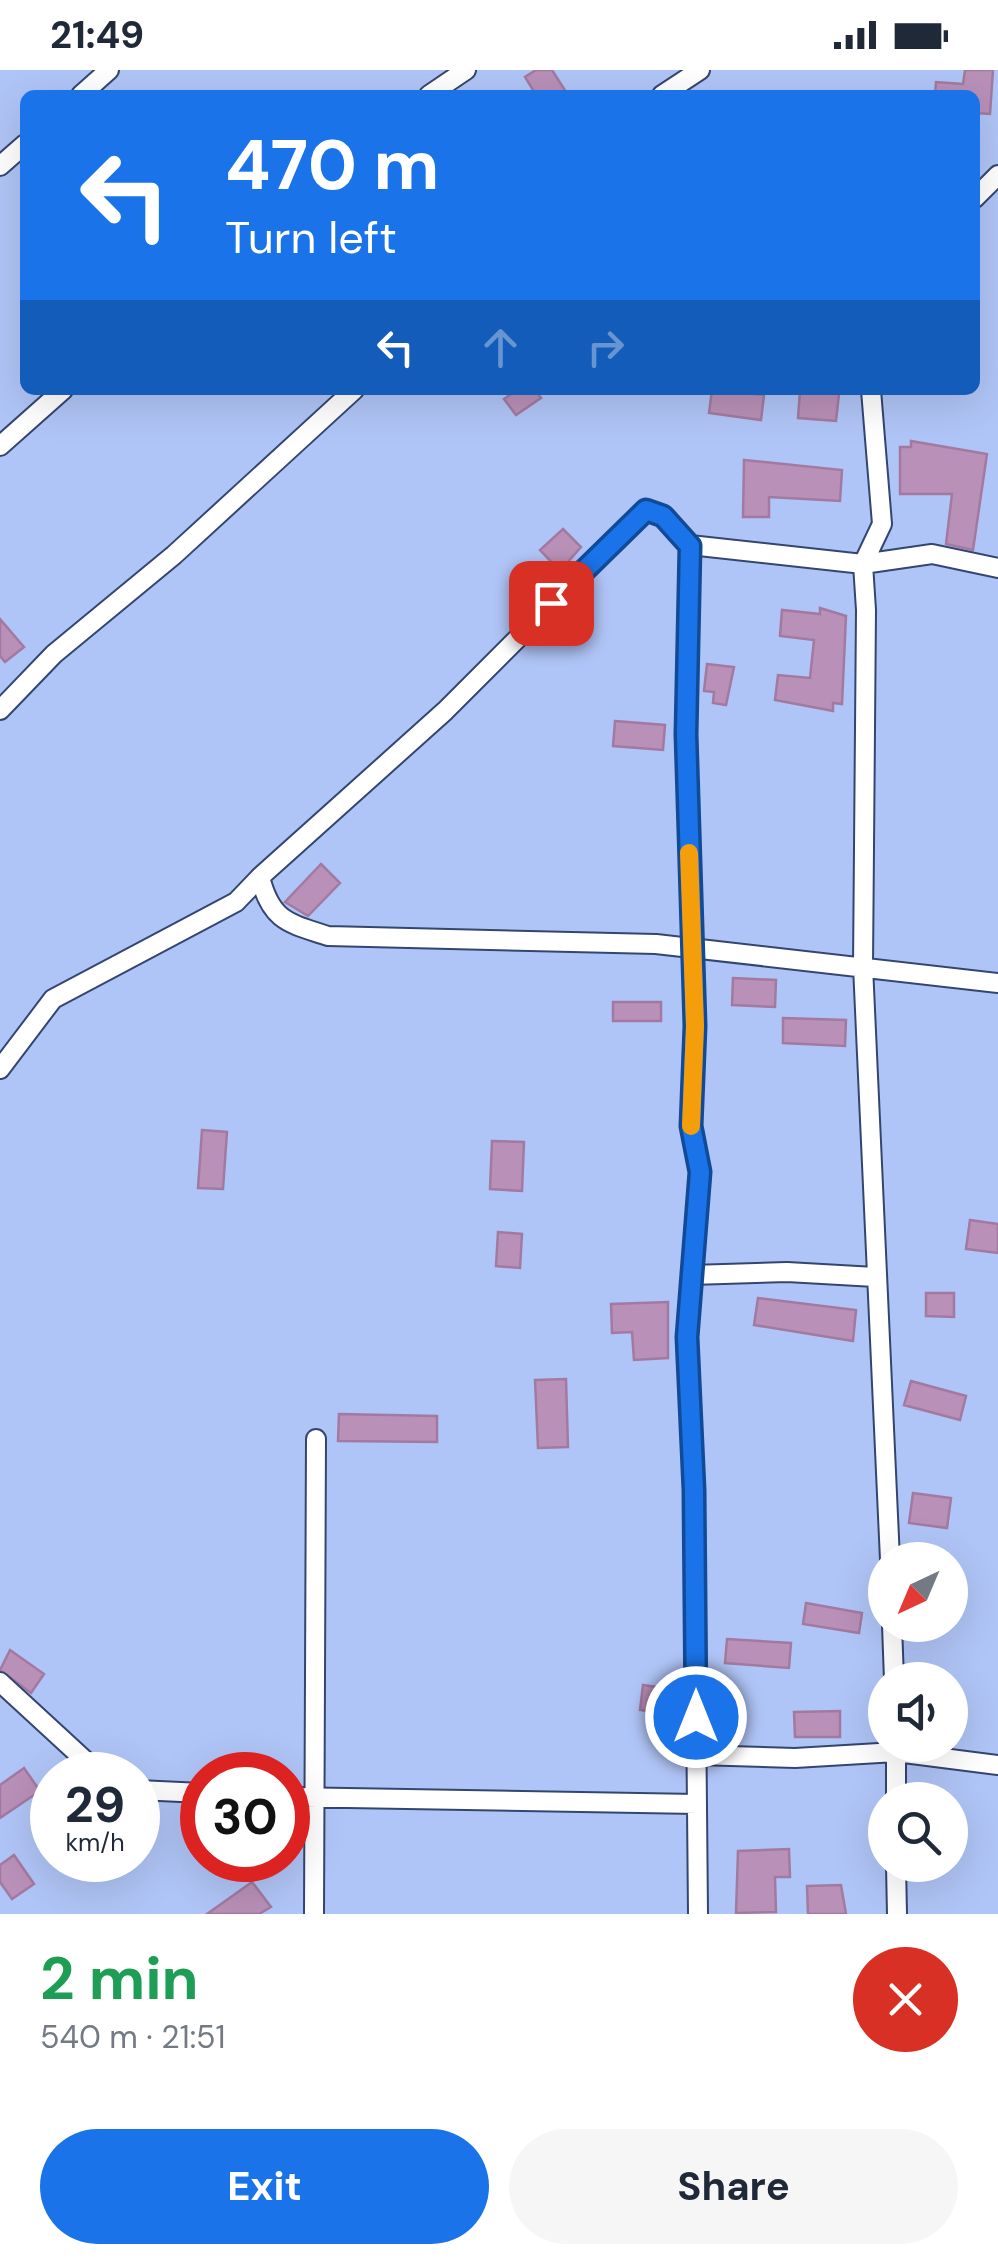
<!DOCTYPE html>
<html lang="en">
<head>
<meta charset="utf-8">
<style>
	:root { --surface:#fff; --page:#f6f6f7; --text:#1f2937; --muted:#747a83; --accent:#1a73e8 }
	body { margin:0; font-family:"DM Sans",sans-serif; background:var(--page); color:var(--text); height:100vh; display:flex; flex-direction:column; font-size:38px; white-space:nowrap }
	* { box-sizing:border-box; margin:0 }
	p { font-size:32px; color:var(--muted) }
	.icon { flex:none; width:55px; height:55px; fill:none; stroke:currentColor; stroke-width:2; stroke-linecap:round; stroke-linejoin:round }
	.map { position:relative; height:1844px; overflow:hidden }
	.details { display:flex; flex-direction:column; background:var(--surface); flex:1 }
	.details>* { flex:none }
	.top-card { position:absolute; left:20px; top:20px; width:960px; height:305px; border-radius:15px; box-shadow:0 10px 40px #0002; background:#1a73e8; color:#fff; overflow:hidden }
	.needle { width:65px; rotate:224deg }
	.controls { position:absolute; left:868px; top:1472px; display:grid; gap:20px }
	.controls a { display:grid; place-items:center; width:100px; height:100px; border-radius:50%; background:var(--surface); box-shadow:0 10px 40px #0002; font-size:50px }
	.speed { position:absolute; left:30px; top:1682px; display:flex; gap:20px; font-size:50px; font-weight:700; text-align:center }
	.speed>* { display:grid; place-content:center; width:130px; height:130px; border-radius:50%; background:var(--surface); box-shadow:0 10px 40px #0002; line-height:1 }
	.speed small { font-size:25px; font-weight:400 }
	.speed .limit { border:15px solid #d22; background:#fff; color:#111 }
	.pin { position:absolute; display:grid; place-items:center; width:85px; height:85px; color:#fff; margin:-42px; border-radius:20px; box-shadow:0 5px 15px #0006 }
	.me { position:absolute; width:110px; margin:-55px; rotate:0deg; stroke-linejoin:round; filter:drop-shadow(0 0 8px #0008) }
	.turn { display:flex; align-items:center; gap:35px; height:210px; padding:0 40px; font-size:45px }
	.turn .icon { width:130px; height:130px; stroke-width:2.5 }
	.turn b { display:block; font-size:70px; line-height:85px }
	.lanes { display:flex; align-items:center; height:95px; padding:0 40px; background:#0003; justify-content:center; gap:50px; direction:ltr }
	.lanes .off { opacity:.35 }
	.round { display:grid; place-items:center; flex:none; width:105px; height:105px; border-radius:52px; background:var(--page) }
	.summary { display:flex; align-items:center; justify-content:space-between; height:170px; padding:0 40px }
	h1 { font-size:60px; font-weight:700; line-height:75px; color:#1e9e55 }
	.action { display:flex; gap:20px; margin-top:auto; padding:20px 40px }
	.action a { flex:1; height:115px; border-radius:60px; background:var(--accent); color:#fff; font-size:40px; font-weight:700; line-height:115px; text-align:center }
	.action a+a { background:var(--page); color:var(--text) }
	.status { display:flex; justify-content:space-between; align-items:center; height:70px; padding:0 50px; background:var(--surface); direction:ltr }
	.status svg { height:28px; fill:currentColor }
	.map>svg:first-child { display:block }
	.building { fill:#b990b8; stroke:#a27aa1; stroke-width:2.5 }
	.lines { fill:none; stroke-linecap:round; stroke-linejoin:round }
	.minor-casing { stroke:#34456f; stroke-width:22 }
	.minor { stroke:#fff; stroke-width:18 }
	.route-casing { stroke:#114b97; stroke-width:25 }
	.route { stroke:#1a73e8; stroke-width:18 }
	.slow { stroke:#f59e0b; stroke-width:18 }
</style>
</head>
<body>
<div class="status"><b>21:49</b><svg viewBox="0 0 49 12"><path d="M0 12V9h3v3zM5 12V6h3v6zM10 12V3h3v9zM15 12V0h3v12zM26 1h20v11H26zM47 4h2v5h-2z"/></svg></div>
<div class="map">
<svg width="998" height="1844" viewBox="0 0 998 1844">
	<rect width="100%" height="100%" fill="#b0c5f7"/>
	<path class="building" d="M536,0H552L568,25H536L525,7Z
		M965,0H993L990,44L975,43V25H935L936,12L963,14Z
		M517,320H535L541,328L516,345L504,329Z
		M712,320L764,325L761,350L709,343Z
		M800,321L839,324L836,351L798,348Z
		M911,371L987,384L973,480L946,474L952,424H900V377H911Z
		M744,390L842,400L840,431L769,427V447H743Z
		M563,459L581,477L560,501L540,480Z
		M820,538L846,546L842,634L833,633V641L775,630L778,605L810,608L814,570L780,566L782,540L820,544Z
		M0,549L24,577L5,592L0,586Z
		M707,594L734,597L726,635L713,633L714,622L704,621Z
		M615,651L665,655L663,680L613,676Z
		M321,794L340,813L308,846L285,832Z
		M733,908L776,910L775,937L732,935Z
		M613,932H661V951H613Z
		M783,948L846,950L845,976L783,973Z
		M202,1060L227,1062L223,1119L198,1118Z
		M492,1071L524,1072L522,1121L490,1119Z
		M970,1150L998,1154V1183L966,1179Z
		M498,1162L522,1164L520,1198L496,1196Z
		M926,1223H954V1247L926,1246Z
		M758,1228L856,1240L853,1271L754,1255Z
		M668,1232V1288L634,1290L632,1262L612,1263L611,1234Z
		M566,1309L568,1377L538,1378L535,1310Z
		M911,1311L966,1326L960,1350L904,1335Z
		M339,1344L437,1346V1372L338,1371Z
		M913,1423L951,1428L947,1458L909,1453Z
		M806,1533L862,1543L859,1563L803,1554Z
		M727,1569L791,1573L789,1598L725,1593Z
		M10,1580L44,1604L31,1623L0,1600Z
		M643,1615L679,1620L676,1645L640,1640Z
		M840,1641V1667H795L794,1642Z
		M24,1698L40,1721L0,1748V1715Z
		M789,1779L790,1807H775L776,1842L736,1843L738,1781Z
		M14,1785L34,1814L12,1829L0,1812V1795Z
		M252,1812L271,1837L259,1844H207Z
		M841,1815L846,1844H808L807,1816Z"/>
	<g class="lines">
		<g class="minor-casing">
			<path id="minor" d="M81,25L109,0
				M429,25L466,0
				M662,25L700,0
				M0,96L25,74
				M975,128L998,105
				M871,320L882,454L863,494L866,540L863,896L890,1490
				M0,376L63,320
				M690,475L686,664L695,956L691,1056L700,1102L687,1267L694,1420L698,1844
				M0,640L54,584L174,485L354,320
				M260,807L445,641L646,440L663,447L690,475L863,494L932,484L998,498
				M0,999L53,929L236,832L260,807C271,851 288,853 328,866L656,874L998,913
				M691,1205L787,1202L875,1207
				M892,1555L894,1610
				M0,1612L101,1705
				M896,1675V1730
				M697,1685L795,1688L896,1682L998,1695
				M138,1720L202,1723
				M288,1727L697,1734
				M896,1795L897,1844
				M314,1844L316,1369"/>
		</g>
		<use href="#minor" class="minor"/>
	</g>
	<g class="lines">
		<g class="route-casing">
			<path id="route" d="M551,533L646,440L663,446L690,476L686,664L695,956L691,1056L700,1102L687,1267L694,1420L696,1647"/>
		</g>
		<use href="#route" class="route"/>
		<path class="slow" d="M689,783L695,956L691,1056"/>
	</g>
</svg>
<div class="controls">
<a><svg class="needle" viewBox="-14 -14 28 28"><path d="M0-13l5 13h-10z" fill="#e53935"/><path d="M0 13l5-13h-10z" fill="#747a83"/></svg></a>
<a><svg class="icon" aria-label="sound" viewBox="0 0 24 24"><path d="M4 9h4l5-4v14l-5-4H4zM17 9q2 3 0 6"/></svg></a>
<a><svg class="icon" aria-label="search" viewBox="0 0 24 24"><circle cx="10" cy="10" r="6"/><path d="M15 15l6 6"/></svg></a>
</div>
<div class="speed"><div>29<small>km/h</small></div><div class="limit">30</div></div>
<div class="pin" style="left:551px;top:533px;background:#d93025"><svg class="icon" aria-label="arrive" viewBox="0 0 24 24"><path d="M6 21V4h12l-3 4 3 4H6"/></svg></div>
<svg class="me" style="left:696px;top:1647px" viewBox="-20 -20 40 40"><circle r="17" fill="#1a73e8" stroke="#fff" stroke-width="3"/><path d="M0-11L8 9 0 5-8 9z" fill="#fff"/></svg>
<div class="top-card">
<div class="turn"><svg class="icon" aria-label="left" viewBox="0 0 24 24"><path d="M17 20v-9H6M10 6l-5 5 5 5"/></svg><div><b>470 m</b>Turn left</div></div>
<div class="lanes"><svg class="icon" aria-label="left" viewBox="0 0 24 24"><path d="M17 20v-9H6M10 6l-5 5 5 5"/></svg><svg class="icon off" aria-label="ahead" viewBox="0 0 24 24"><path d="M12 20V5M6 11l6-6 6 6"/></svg><svg class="icon off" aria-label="right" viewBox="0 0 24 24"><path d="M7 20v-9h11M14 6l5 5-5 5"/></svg></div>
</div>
</div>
<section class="details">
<div class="summary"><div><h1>2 min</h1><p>540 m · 21:51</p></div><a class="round" style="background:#d93025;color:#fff"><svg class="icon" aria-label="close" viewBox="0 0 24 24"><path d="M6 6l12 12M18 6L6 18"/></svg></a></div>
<div class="action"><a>Exit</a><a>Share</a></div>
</section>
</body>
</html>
